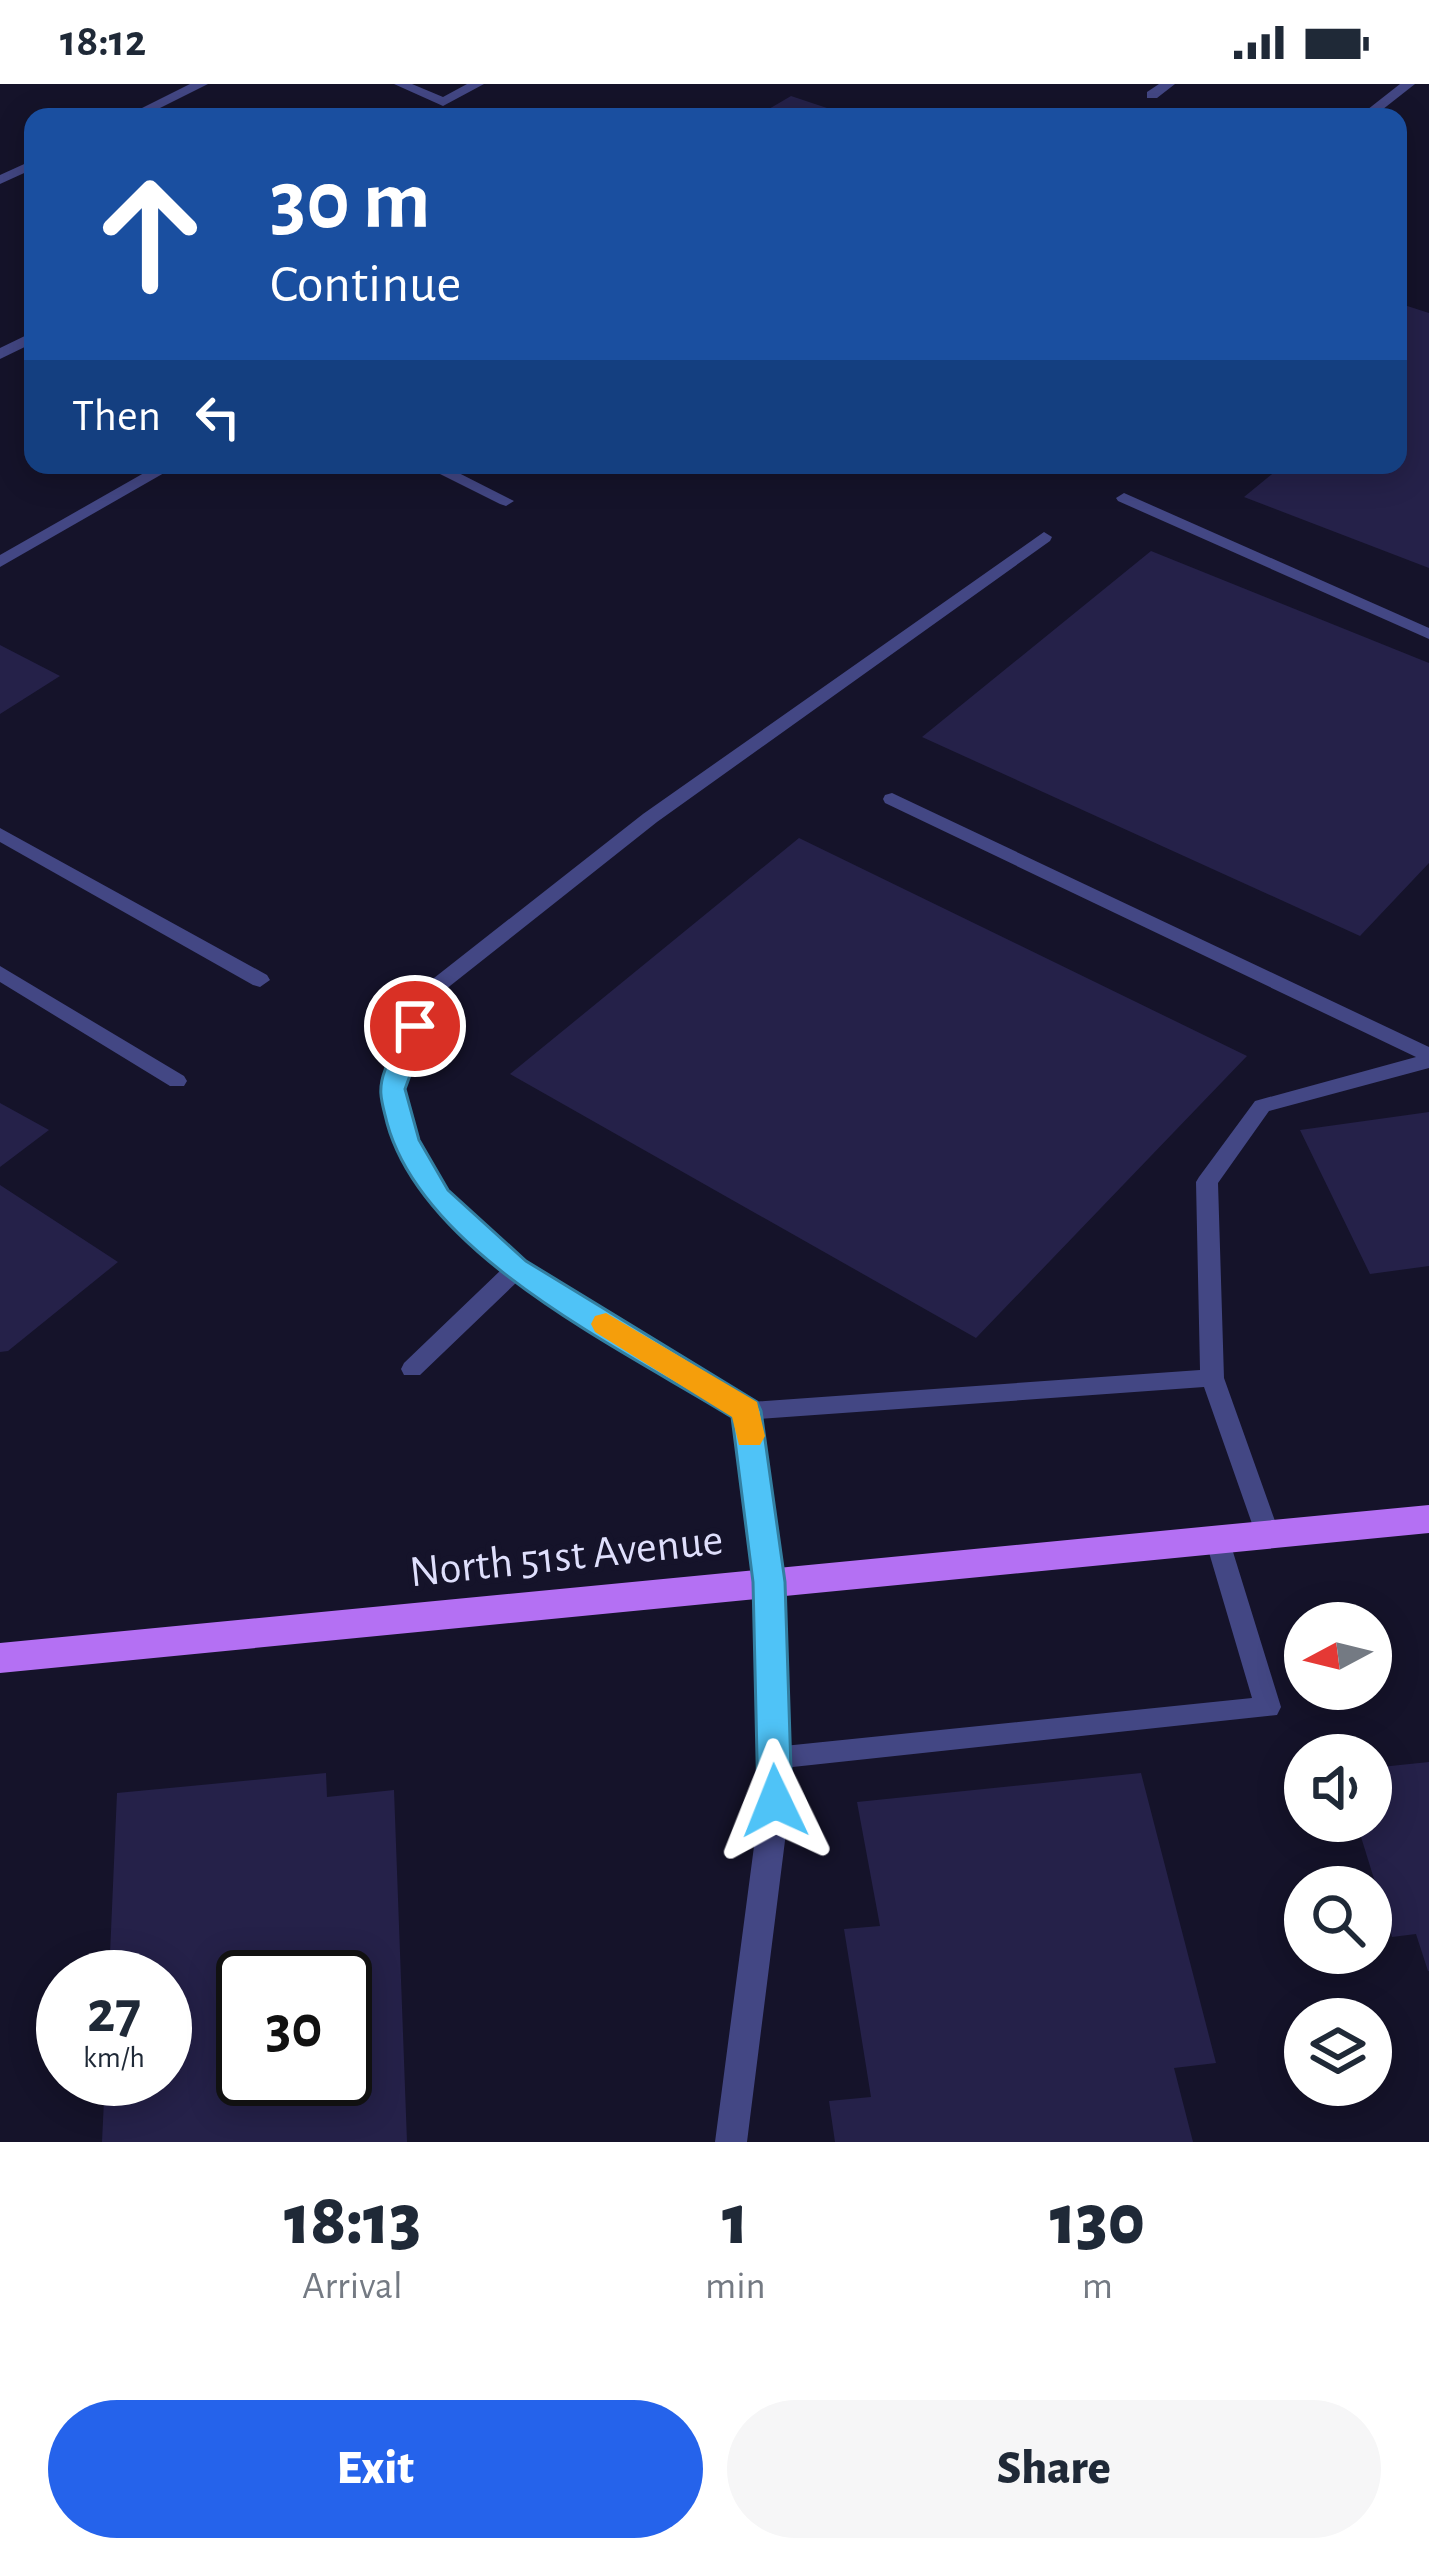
<!DOCTYPE html>
<html lang="en">
<head>
<meta charset="utf-8">
<style>
	:root { --surface:#fff; --page:#f6f6f7; --text:#1f2937; --muted:#747a83; --accent:#2563eb }
	body { margin:0; font-family:"Alegreya Sans",sans-serif; background:var(--page); color:var(--text); height:100vh; display:flex; flex-direction:column; font-size:45px; white-space:nowrap }
	* { box-sizing:border-box; margin:0 }
	p { font-size:39px; color:var(--muted) }
	.icon { flex:none; width:66px; height:66px; fill:none; stroke:currentColor; stroke-width:2; stroke-linecap:round; stroke-linejoin:round }
	.map { position:relative; height:2058px; overflow:hidden }
	.side { display:flex; flex-direction:column; background:var(--surface); flex:1 }
	.side>* { flex:none }
	.top-card { position:absolute; left:24px; top:24px; width:1383px; height:366px; border-radius:24px; box-shadow:0 6px 30px #0003; background:#1a4fa0; color:#fff; overflow:hidden }
	.needle { width:78px; rotate:263deg }
	.controls { position:absolute; left:1284px; top:1518px; display:grid; gap:24px }
	.controls a { display:grid; place-items:center; width:108px; height:108px; border-radius:50%; background:var(--surface); box-shadow:0 6px 30px #0003; font-size:60px }
	.speed { position:absolute; left:36px; top:1866px; display:flex; gap:24px; font-size:60px; font-weight:700; text-align:center }
	.speed>* { display:grid; place-content:center; width:156px; height:156px; border-radius:50%; background:var(--surface); box-shadow:0 6px 30px #0003; line-height:1 }
	.speed small { font-size:30px; font-weight:400 }
	.speed .limit { border:6px solid #111; border-radius:18px; background:#fff; color:#111 }
	.pin { position:absolute; display:grid; place-items:center; width:102px; height:102px; color:#fff; margin:-51px; border:6px solid #fff; border-radius:50%; box-shadow:0 3px 12px #0007 }
	.me { position:absolute; width:132px; margin:-66px; rotate:358deg; stroke-linejoin:round; filter:drop-shadow(0 0 9px #0008) }
	.turn { display:flex; align-items:center; gap:42px; height:252px; padding:0 48px; font-size:54px }
	.turn .icon { width:156px; height:156px; stroke-width:2.5 }
	.turn b { display:block; font-size:84px; line-height:102px }
	.then { display:flex; align-items:center; height:114px; padding:0 48px; background:#0003; gap:24px; font-size:45px }
	.eta { display:flex; justify-content:space-evenly; align-items:center; height:204px; text-align:center }
	.eta b { font-size:72px; font-weight:800; line-height:84px }
	.primary-button { display:flex; gap:24px; margin-top:auto; padding:24px 48px }
	.primary-button a { flex:1; height:138px; border-radius:72px; background:var(--accent); color:#fff; font-size:48px; font-weight:800; line-height:138px; text-align:center }
	.primary-button a+a { background:var(--page); color:var(--text) }
	.status { display:flex; justify-content:space-between; align-items:center; height:84px; padding:0 60px; background:var(--surface); direction:ltr }
	.status svg { height:33px; fill:currentColor }
	.map>svg:first-child { display:block }
	.building { fill:#252149; fill-rule:evenodd }
	.lines { fill:none; stroke-linecap:round; stroke-linejoin:round }
	.service { fill:#434784; fill-rule:evenodd }
	.minor { fill:#434784; fill-rule:evenodd }
	.primary { fill:#b470f3; fill-rule:evenodd }
	.route { fill:#4fc3f7; stroke:#337fa1; stroke-width:3 }
	.slow { fill:#f59e0b }
	.labels { text-anchor:middle; stroke-width:12; stroke-linejoin:round; paint-order:stroke }
	.street-label { font-size:45px; fill:#dfdffc; stroke:#15132a }
</style>
</head>
<body>
<div class="status"><b>18:12</b><svg viewBox="0 0 49 12"><path d="M0 12V9h3v3zM5 12V6h3v6zM10 12V3h3v9zM15 12V0h3v12zM26 1h20v11H26zM47 4h2v5h-2z"/></svg></div>
<div class="map">
<svg width="1429" height="2058" viewBox="0 0 1429 2058">
	<rect width="100%" height="100%" fill="#15132a"/>
	<path class="building" d="M791,12L851,32V33H755Z
		M1398,219L1429,229V484L1244,413L1283,381H1398Z
		M1151,467L1429,579V779L1360,852L922,653Z
		M0,561L60,592L0,630Z
		M799,754L1247,972L976,1254L510,990Z
		M0,1019L49,1046L0,1083Z
		M1429,1028V1182L1370,1190L1300,1046Z
		M0,1101L118,1178L8,1267L0,1268Z
		M1429,1678V1887H1428L1416,1850L1392,1853L1357,1740L1379,1738L1371,1713V1684Z
		M326,1689L327,1713L394,1706L407,2058H102L105,1995H165V1893H109L117,1709ZM243,1893H345V1995H243Z
		M1141,1689L1216,1979L1174,1984L1193,2058H835L829,2017L871,2013L844,1845L880,1842L857,1718Z"/>
	<g class="lines">
		<path class="service" d="M190,0H208L142,33H124Z
			M394,0H412L443,13L467,0H484L443,22Z
			M1159,0H1175L1157,14H1147V8Z
			M1400,0H1415L1373,33H1358Z
			M33,76V85L0,100V91Z
			M33,248V259L0,275V264Z
			M158,381H178L0,483V471Z
			M422,381H443L514,417L506,422L500,420Z
			M1124,409L1429,544V555L1118,417L1116,414Z
			M1044,448L1052,453L1050,457L657,738L436,913L401,1005L417,1056L446,1108L524,1179L750,1318L1200,1286L1196,1098L1199,1093L1255,1017L1416,973L885,719L883,715L885,711L892,709L1429,963V984L1269,1027L1218,1099L1224,1294L1280,1451L1277,1458L1268,1461L1259,1458L1256,1451L1204,1303L759,1335L781,1499L778,1506L769,1509L760,1506L757,1499L735,1332L518,1197L420,1291H404L401,1285L404,1279L502,1185L430,1118L395,1056L381,1005L420,905L643,730Z
			M0,744L267,891L270,896L260,903L253,901L0,758Z
			M0,882L184,992L187,997L184,1002H170L0,898Z
			M1217,1445L1226,1448L1229,1455L1281,1623L1277,1631L774,1685L765,1682L761,1674L765,1666L774,1663L1252,1614L1205,1455L1208,1448Z"/>
		<path class="minor" d="M769,1488L779,1491L783,1499L790,1717L747,2058H715L760,1717L755,1499L759,1491Z"/>
		<path class="primary" d="M1429,1421V1449L0,1589V1559Z"/>
	</g>
	<path class="route" d="M415,933L428,942L405,1005L419,1056L448,1106L526,1177L757,1318L761,1327L785,1498L792,1717L787,1727L775,1732L763,1727L758,1717L753,1498L732,1333C622,1265 423,1171 387,1039C382,1018 377,1007 385,986C391,969 396,938 415,933Z"/>
	<path class="slow" d="M606,1229L757,1318L765,1352L760,1361H739L732,1333L595,1248L591,1240L595,1232Z"/>
	<g class="labels">
		<g class="street-label">
			<text transform="translate(566 1470) rotate(-6)" y="16">North 51st Avenue</text>
		</g>
	</g>
</svg>
<div class="controls">
<a><svg class="needle" viewBox="-14 -14 28 28"><path d="M0-13l5 13h-10z" fill="#e53935"/><path d="M0 13l5-13h-10z" fill="#747a83"/></svg></a>
<a><svg class="icon" aria-label="sound" viewBox="0 0 24 24"><path d="M4 9h4l5-4v14l-5-4H4zM17 9q2 3 0 6"/></svg></a>
<a><svg class="icon" aria-label="search" viewBox="0 0 24 24"><circle cx="10" cy="10" r="6"/><path d="M15 15l6 6"/></svg></a>
<a><svg class="icon" aria-label="layers" viewBox="0 0 24 24"><path d="M12 4l9 5-9 5-9-5zM3 14l9 5 9-5"/></svg></a>
</div>
<div class="speed"><div>27<small>km/h</small></div><div class="limit">30</div></div>
<div class="pin" style="left:415px;top:942px;background:#d93025"><svg class="icon" aria-label="arrive" viewBox="0 0 24 24"><path d="M6 21V4h12l-3 4 3 4H6"/></svg></div>
<svg class="me" style="left:775px;top:1717px" viewBox="-20 -20 40 40"><path d="M0-17L14 15 0 8-14 15z" fill="#4fc3f7" stroke="#fff" stroke-width="4"/></svg>
<div class="top-card">
<div class="turn"><svg class="icon" aria-label="ahead" viewBox="0 0 24 24"><path d="M12 20V5M6 11l6-6 6 6"/></svg><div><b>30 m</b>Continue</div></div>
<div class="then">Then<svg class="icon" aria-label="left" viewBox="0 0 24 24"><path d="M17 20v-9H6M10 6l-5 5 5 5"/></svg></div>
</div>
</div>
<section class="side">
<div class="eta">
<div><b>18:13</b><p>Arrival</p></div>
<div><b>1</b><p>min</p></div>
<div><b>130</b><p>m</p></div>
</div>
<div class="primary-button"><a>Exit</a><a>Share</a></div>
</section>
</body>
</html>
